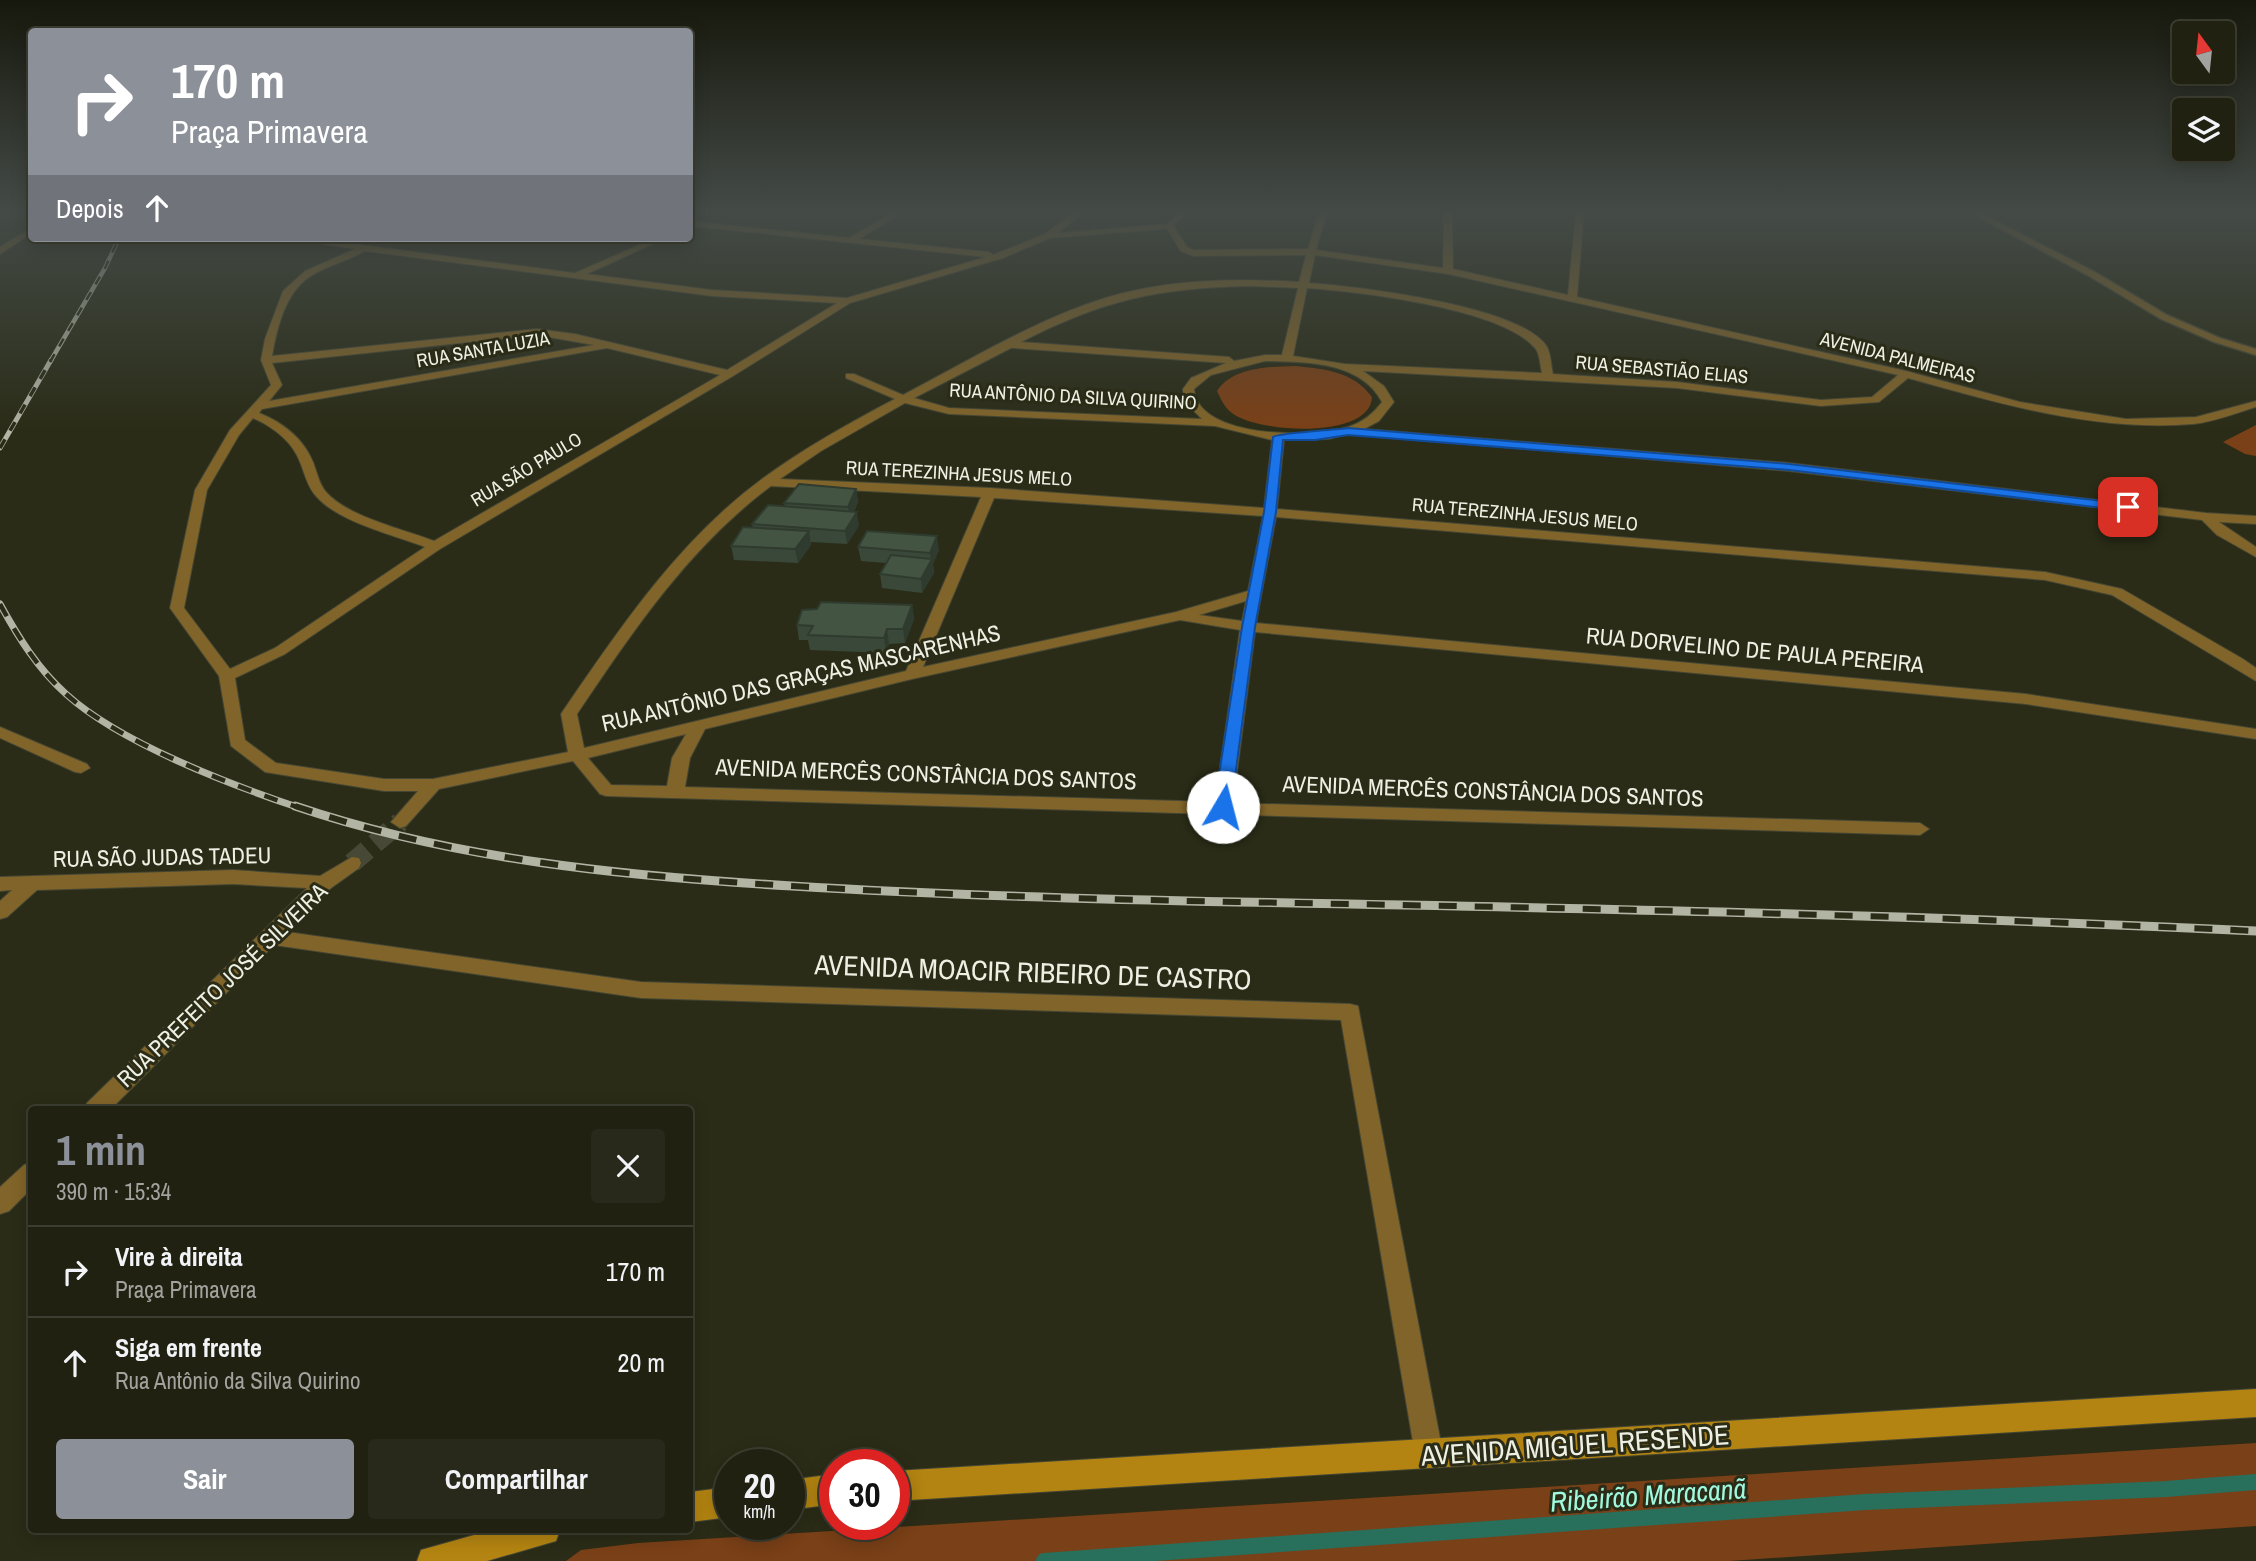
<!DOCTYPE html>
<html lang="pt">
<head>
<meta charset="utf-8">
<style>
	:root { --surface:#202111; --page:#28291a; --text:#f1f3f6; --muted:#a2a39f; --line:#3d3e31; --accent:#8c9099 }
	body { margin:0; font-family:"Archivo Narrow",sans-serif; background:var(--page); color:var(--text); height:100vh; display:flex; flex-direction:column; font-size:26px; white-space:nowrap }
	* { box-sizing:border-box; margin:0 }
	p { font-size:23px; color:var(--muted) }
	.icon { flex:none; width:38px; height:38px; fill:none; stroke:currentColor; stroke-width:2; stroke-linecap:round; stroke-linejoin:round }
	.map { position:relative; flex:1; overflow:hidden }
	.details { position:absolute; left:28px; top:1106px; width:665px; height:427px; display:flex; flex-direction:column; background:var(--surface); border-radius:7px; box-shadow:0 4px 18px #0003,0 0 0 2px var(--line) }
	.details>* { flex:none }
	.banner { position:absolute; left:28px; top:28px; width:665px; height:214px; border-radius:7px; box-shadow:0 4px 18px #0003,0 0 0 2px var(--line); background:#8c9099; color:#fff; overflow:hidden }
	.needle { width:46px; rotate:345deg }
	.buttons { position:absolute; left:2172px; top:21px; display:grid; gap:14px }
	.buttons a { display:grid; place-items:center; width:63px; height:63px; border-radius:7px; background:var(--surface); box-shadow:0 4px 18px #0003,0 0 0 2px var(--line); font-size:35px }
	.speed { position:absolute; left:714px; top:1449px; display:flex; gap:14px; font-size:35px; font-weight:700; text-align:center }
	.speed>* { display:grid; place-content:center; width:91px; height:91px; border-radius:50%; background:var(--surface); box-shadow:0 4px 18px #0003,0 0 0 2px var(--line); line-height:1 }
	.speed small { font-size:18px; font-weight:400 }
	.speed .limit { border:10px solid #d22; background:#fff; color:#111 }
	.pin { position:absolute; display:grid; place-items:center; width:60px; height:60px; color:#fff; margin:-30px; border-radius:14px; box-shadow:0 4px 10px #0006 }
	.me { position:absolute; width:77px; margin:-38px; rotate:8deg; stroke-linejoin:round; filter:drop-shadow(0 0 5px #0008) }
	.turn { display:flex; align-items:center; gap:24px; height:147px; padding:0 28px; font-size:32px }
	.turn .icon { width:91px; height:91px; stroke-width:2.5 }
	.turn b { display:block; font-size:49px; line-height:60px }
	.then { display:flex; align-items:center; height:66px; padding:0 28px; background:#0003; gap:14px; font-size:26px }
	.round { display:grid; place-items:center; flex:none; width:74px; height:74px; border-radius:7px; background:var(--page) }
	.head { display:flex; align-items:center; justify-content:space-between; height:119px; padding:0 28px }
	h1 { font-size:42px; font-weight:800; line-height:52px; color:var(--accent) }
	.cta { display:flex; gap:14px; margin-top:auto; padding:14px 28px }
	.cta a { flex:1; height:80px; border-radius:7px; background:var(--accent); color:#fff; font-size:28px; font-weight:800; line-height:80px; text-align:center }
	.cta a+a { background:var(--page); color:var(--text) }
	ul { padding:0; list-style:none }
	li { display:flex; align-items:center; gap:21px; height:91px; padding:0 28px; border-top:2px solid var(--line) }
	li div { flex:1 }
	li b { display:block; font-size:26px }
	li em { font-style:normal }
	.map>svg:first-child { display:block }
	.green { fill:#7a4017 }
	.lines { fill:none; stroke-linecap:round; stroke-linejoin:round }
	.stream { stroke:#286f5c; stroke-width:16 }
	.minor-tunnel { stroke:#474936; stroke-width:20; stroke-dasharray:20 10; stroke-linecap:butt }
	.service-casing { stroke:#454734; stroke-width:3 }
	.minor-casing { stroke:#454734; stroke-width:2 }
	.secondary-casing { stroke:#454734; stroke-width:2 }
	.service { fill:#816429; fill-rule:evenodd }
	.minor { fill:#816429; fill-rule:evenodd }
	.secondary { fill:#b38411; fill-rule:evenodd }
	.rail-far3-casing { stroke:#b2b4a4; stroke-width:4.5 }
	.rail-far2-casing { stroke:#b2b4a4; stroke-width:5 }
	.rail-far1-casing { stroke:#b2b4a4; stroke-width:7 }
	.rail-casing { stroke:#b2b4a4; stroke-width:9 }
	.rail-far3 { stroke:#2a2c17; stroke-width:2.5; stroke-dasharray:9; stroke-linecap:butt }
	.rail-far2 { stroke:#2a2c17; stroke-width:3.5; stroke-dasharray:10; stroke-linecap:butt }
	.rail-far1 { stroke:#2a2c17; stroke-width:4.5; stroke-dasharray:14; stroke-linecap:butt }
	.rail { stroke:#2a2c17; stroke-width:6; stroke-dasharray:18; stroke-linecap:butt }
	.wall { fill:#3a4839 }
	.shaded-wall { fill:#2f3b2e }
	.building { fill:#435442; stroke:#2f3b2e; stroke-width:2 }
	.route { fill:#1a73e8; stroke:#114b97; stroke-width:2 }
	.labels { text-anchor:middle; stroke-width:6; stroke-linejoin:round; paint-order:stroke }
	.far-street-label { font-size:19px; fill:#eef0e3; stroke:#2a2c17 }
	.street-label { font-size:23px; fill:#eef0e3; stroke:#2a2c17 }
	.near-street-label { font-size:28px; fill:#eef0e3; stroke:#2a2c17 }
	.near-water-label { font-size:28px; font-style:italic; fill:#a0f9de; stroke:#2a2c17 }
</style>
</head>
<body>
<div class="map">
<svg width="2256" height="1561" viewBox="0 0 2256 1561">
	<rect width="100%" height="100%" fill="#2a2c17"/>
	<path class="green" d="M1295,366C1324,369 1353,371 1372,397C1370,440 1257,433 1232,413C1224,407 1221,399 1217,391C1233,367 1268,367 1295,366Z
		M2256,425V456L2245,454L2223,442Z
		M2256,1443V1526L1729,1561H566L581,1550L638,1543Z"/>
	<g class="lines">
		<path class="stream" d="M1044,1561L1865,1502L2166,1489L2256,1482"/>
		<path class="minor-tunnel" d="M352,863L400,822"/>
		<g class="service-casing">
			<path id="service" d="M1969,212H1978L2095,272L2167,315L2220,338L2256,349V355L2214,342L2161,319L2089,276Z"/>
		</g>
		<g class="minor-casing">
			<path id="minor" d="M893,212H903L859,239L989,252L993,255L1045,234L1074,212H1084L1058,233L1168,224L1178,212H1187L1174,226L1187,247L1194,250L1308,249L1319,212H1327L1316,250L1443,268L1444,212H1452L1453,269L1568,295L1576,212H1584L1577,297L1906,371L2020,402L2126,419L2196,417L2256,401V407C2236,413 2214,422 2193,424C2096,432 2001,404 1908,378L1879,402L1821,406L1677,388L1363,371L1384,386L1394,402L1379,421L1364,429L1789,463L2206,513L2256,516V524L2219,522L2256,547V557L2217,535L2202,520L1789,471L1347,434L1329,439L1284,440L1277,509L2045,572L2122,589L2243,659L2256,668V681L2112,595L2045,580L1276,517L1256,623L2026,694L2256,729V739L2026,704L1255,632L1233,803L1920,823L1929,829L1920,835L606,796L600,794L573,761L439,789L406,826L400,828L391,822L418,791H384L271,773L265,772L231,746L219,676L170,608L195,490L230,430L271,385L261,360L265,339L283,291L305,271L355,249L284,238H308L575,273L655,238H666L587,274L712,290L847,298L986,257L690,226V221L849,238ZM1167,229L1181,251L1193,256L1306,255L1299,282C1234,278 1165,279 1102,299C1033,321 968,361 903,395L854,374H846V378L895,399C849,423 803,449 762,479C679,540 619,629 561,714L568,752L433,779H384L276,763L245,740L235,678L285,654L440,549L733,376L850,303L1003,258L1050,238ZM365,251L712,296L837,303L727,370L575,334L537,329L272,356C277,327 286,289 314,274C330,265 349,260 365,251ZM1315,255L1448,274L1898,375L1872,397L1821,400L1677,382L1553,374C1551,366 1551,354 1547,347C1523,306 1355,286 1309,283ZM1250,286L1298,288L1282,355H1265L1234,361L1229,357L1021,342C1103,300 1157,288 1250,286ZM1307,288C1360,292 1501,308 1535,348C1540,353 1540,366 1542,373L1345,364L1293,356ZM537,335L594,345L269,401L282,385L272,363ZM607,348L720,375L434,541C403,529 348,517 326,492C319,484 317,472 313,462C303,438 282,422 259,413L262,409ZM1011,348H1013L1226,363L1191,378L1183,389V400L1202,419L949,408L914,398ZM1265,361C1306,362 1360,361 1382,402C1373,414 1363,422 1348,427C1313,438 1198,439 1194,389L1211,375ZM905,403L949,414L1215,426L1272,440L1264,508L990,488L780,479L821,451ZM253,418C273,427 292,441 300,462C305,474 307,486 316,496C338,522 394,535 425,547L275,648L230,669L184,608L207,490L239,435ZM771,486L981,497L906,671L584,748L577,714C633,631 689,547 771,486ZM994,498L1263,516L1248,591L1176,612L923,667ZM1246,601L1242,621L1199,615ZM1180,620L1240,630L1215,802L685,787L690,758L705,729L912,679ZM686,734L672,758L667,786L611,785L588,758Z
				M32,227V233L0,254V247Z
				M0,727L87,764L90,768L81,773L75,772L0,738Z
				M352,857L359,858L361,863L359,868L331,888L287,932L641,982L1350,1004L1358,1006L1443,1454L1439,1464L1429,1468L1419,1464L1415,1454L1341,1020L641,998L274,945L110,1110H84L87,1103L307,888L233,884L37,890L7,917L0,919V901L12,890L0,891V877L233,870L320,876Z
				M32,1162V1188L9,1211L0,1214V1187L24,1165Z"/>
		</g>
		<g class="secondary-casing">
			<path id="secondary" d="M2256,1389V1417L894,1501V1471Z
				M835,1474V1504L789,1510V1480Z
				M730,1487V1517L690,1522V1492Z
				M492,1530H560L556,1541L487,1561H417L421,1550Z"/>
		</g>
		<use href="#service" class="service"/>
		<use href="#minor" class="minor"/>
		<use href="#secondary" class="secondary"/>
		<g class="rail-far3-casing">
			<path id="rail-far3" d="M50,362L105,268L119,238"/>
		</g>
		<g class="rail-far2-casing">
			<path id="rail-far2" d="M0,448L51,360"/>
		</g>
		<g class="rail-far1-casing">
			<path id="rail-far1" d="M0,604C18,637 38,669 66,694C120,743 231,785 300,808"/>
		</g>
		<g class="rail-casing">
			<path id="rail" d="M295,806C455,860 624,876 792,886C940,895 1088,899 1237,902C1577,908 1917,915 2256,931"/>
		</g>
		<use href="#rail-far3" class="rail-far3"/>
		<use href="#rail-far2" class="rail-far2"/>
		<use href="#rail-far1" class="rail-far1"/>
		<use href="#rail" class="rail"/>
	</g>
	<path class="wall" d="M856,489L858,502L854,512L859,526L847,544L811,542V545L798,563L734,560L731,546L753,528L752,524L785,507L784,503Z
		M858,547L939,550L933,564L934,573L922,593L882,588L880,574L886,563L861,561Z
		M912,605L914,619L905,643L889,644L886,653L810,650L808,640H799L797,625Z"/>
	<path class="shaded-wall" d="M856,489L858,502L850,521L848,507Z
		M857,512L859,526L847,544L845,531Z
		M809,531L811,545L798,563L795,549Z
		M937,536L939,550L933,564L934,573L922,593L921,579L931,562L930,553Z
		M912,605L914,619L905,643L903,629Z
		M887,629L889,644L886,653L884,638Z"/>
	<path class="building" d="M799,484L856,489L848,507L784,503Z
		M768,505L857,512L845,531L752,524Z
		M743,527L809,531L795,549L731,546Z
		M867,531L937,536L930,553L858,547Z
		M891,555L932,559L921,579L880,574Z
		M821,602L912,605L903,629H887L884,638L808,635L813,626L797,625L802,610L817,609Z"/>
	<linearGradient id="sky" x2="0" y2="1"><stop stop-color="#17180d"/><stop offset="0.49" stop-color="#444b47"/><stop offset="1" stop-color="#444b47" stop-opacity="0"/></linearGradient>
	<rect width="2256" height="431" fill="url(#sky)"/>
	<path class="route" d="M1348,428L1789,464L2128,504L2134,507L2128,511L1789,470L1348,435L1315,440H1283L1276,512L1255,627L1231,807L1228,811H1217L1214,807L1242,627L1264,512L1273,437C1278,433 1335,430 1348,428Z"/>
	<g class="labels">
		<g class="far-street-label">
			<text transform="translate(483 349) rotate(-10)" y="7">RUA SANTA LUZIA</text>
			<text transform="translate(1898 357) rotate(14)" y="7">AVENIDA PALMEIRAS</text>
			<text transform="translate(1662 369) rotate(5)" y="7">RUA SEBASTIÃO ELIAS</text>
			<text transform="translate(1073 396) rotate(3)" y="7">RUA ANTÔNIO DA SILVA QUIRINO</text>
			<text transform="translate(526 469) rotate(-31)" y="7">RUA SÃO PAULO</text>
			<text transform="translate(959 473) rotate(3)" y="7">RUA TEREZINHA JESUS MELO</text>
			<text transform="translate(1525 514) rotate(5)" y="7">RUA TEREZINHA JESUS MELO</text>
		</g>
		<g class="street-label">
			<text transform="translate(1755 650) rotate(5)" y="8">RUA DORVELINO DE PAULA PEREIRA</text>
			<text transform="translate(801 678) rotate(-13)" y="8">RUA ANTÔNIO DAS GRAÇAS MASCARENHAS</text>
			<text transform="translate(926 774) rotate(2)" y="8">AVENIDA MERCÊS CONSTÂNCIA DOS SANTOS</text>
			<text transform="translate(1493 791) rotate(2)" y="8">AVENIDA MERCÊS CONSTÂNCIA DOS SANTOS</text>
			<text transform="translate(162 857) rotate(-1)" y="8">RUA SÃO JUDAS TADEU</text>
			<text transform="translate(222 985) rotate(-44)" y="8">RUA PREFEITO JOSÉ SILVEIRA</text>
		</g>
		<g class="near-street-label">
			<text transform="translate(1033 972) rotate(2)" y="10">AVENIDA MOACIR RIBEIRO DE CASTRO</text>
			<text transform="translate(1575 1445) rotate(-4)" y="10">AVENIDA MIGUEL RESENDE</text>
		</g>
		<g class="near-water-label">
			<text transform="translate(1648 1495) rotate(-4)" y="10">Ribeirão Maracanã</text>
		</g>
	</g>
</svg>
<div class="buttons">
<a><svg class="needle" viewBox="-14 -14 28 28"><path d="M0-13l5 13h-10z" fill="#e53935"/><path d="M0 13l5-13h-10z" fill="#a2a39f"/></svg></a>
<a><svg class="icon" aria-label="layers" viewBox="0 0 24 24"><path d="M12 4l9 5-9 5-9-5zM3 14l9 5 9-5"/></svg></a>
</div>
<div class="speed"><div>20<small>km/h</small></div><div class="limit">30</div></div>
<div class="pin" style="left:2128px;top:507px;background:#d93025"><svg class="icon" aria-label="arrive" viewBox="0 0 24 24"><path d="M6 21V4h12l-3 4 3 4H6"/></svg></div>
<svg class="me" style="left:1223px;top:807px" viewBox="-20 -20 40 40"><circle r="19" fill="#fff"/><path d="M0-13L10 11 0 6-10 11z" fill="#1a73e8"/></svg>
<div class="banner">
<div class="turn"><svg class="icon" aria-label="right" viewBox="0 0 24 24"><path d="M7 20v-9h11M14 6l5 5-5 5"/></svg><div><b>170 m</b>Praça Primavera</div></div>
<div class="then">Depois<svg class="icon" aria-label="ahead" viewBox="0 0 24 24"><path d="M12 20V5M6 11l6-6 6 6"/></svg></div>
</div>
<section class="details">
<div class="head"><div><h1>1 min</h1><p>390 m · 15:34</p></div><a class="round"><svg class="icon" aria-label="close" viewBox="0 0 24 24"><path d="M6 6l12 12M18 6L6 18"/></svg></a></div>
<ul>
<li><svg class="icon" aria-label="right" viewBox="0 0 24 24"><path d="M7 20v-9h11M14 6l5 5-5 5"/></svg><div><b>Vire à direita</b><p>Praça Primavera</p></div><em>170 m</em></li>
<li><svg class="icon" aria-label="ahead" viewBox="0 0 24 24"><path d="M12 20V5M6 11l6-6 6 6"/></svg><div><b>Siga em frente</b><p>Rua Antônio da Silva Quirino</p></div><em>20 m</em></li>
</ul>
<div class="cta"><a>Sair</a><a>Compartilhar</a></div>
</section>
</div>
</body>
</html>
